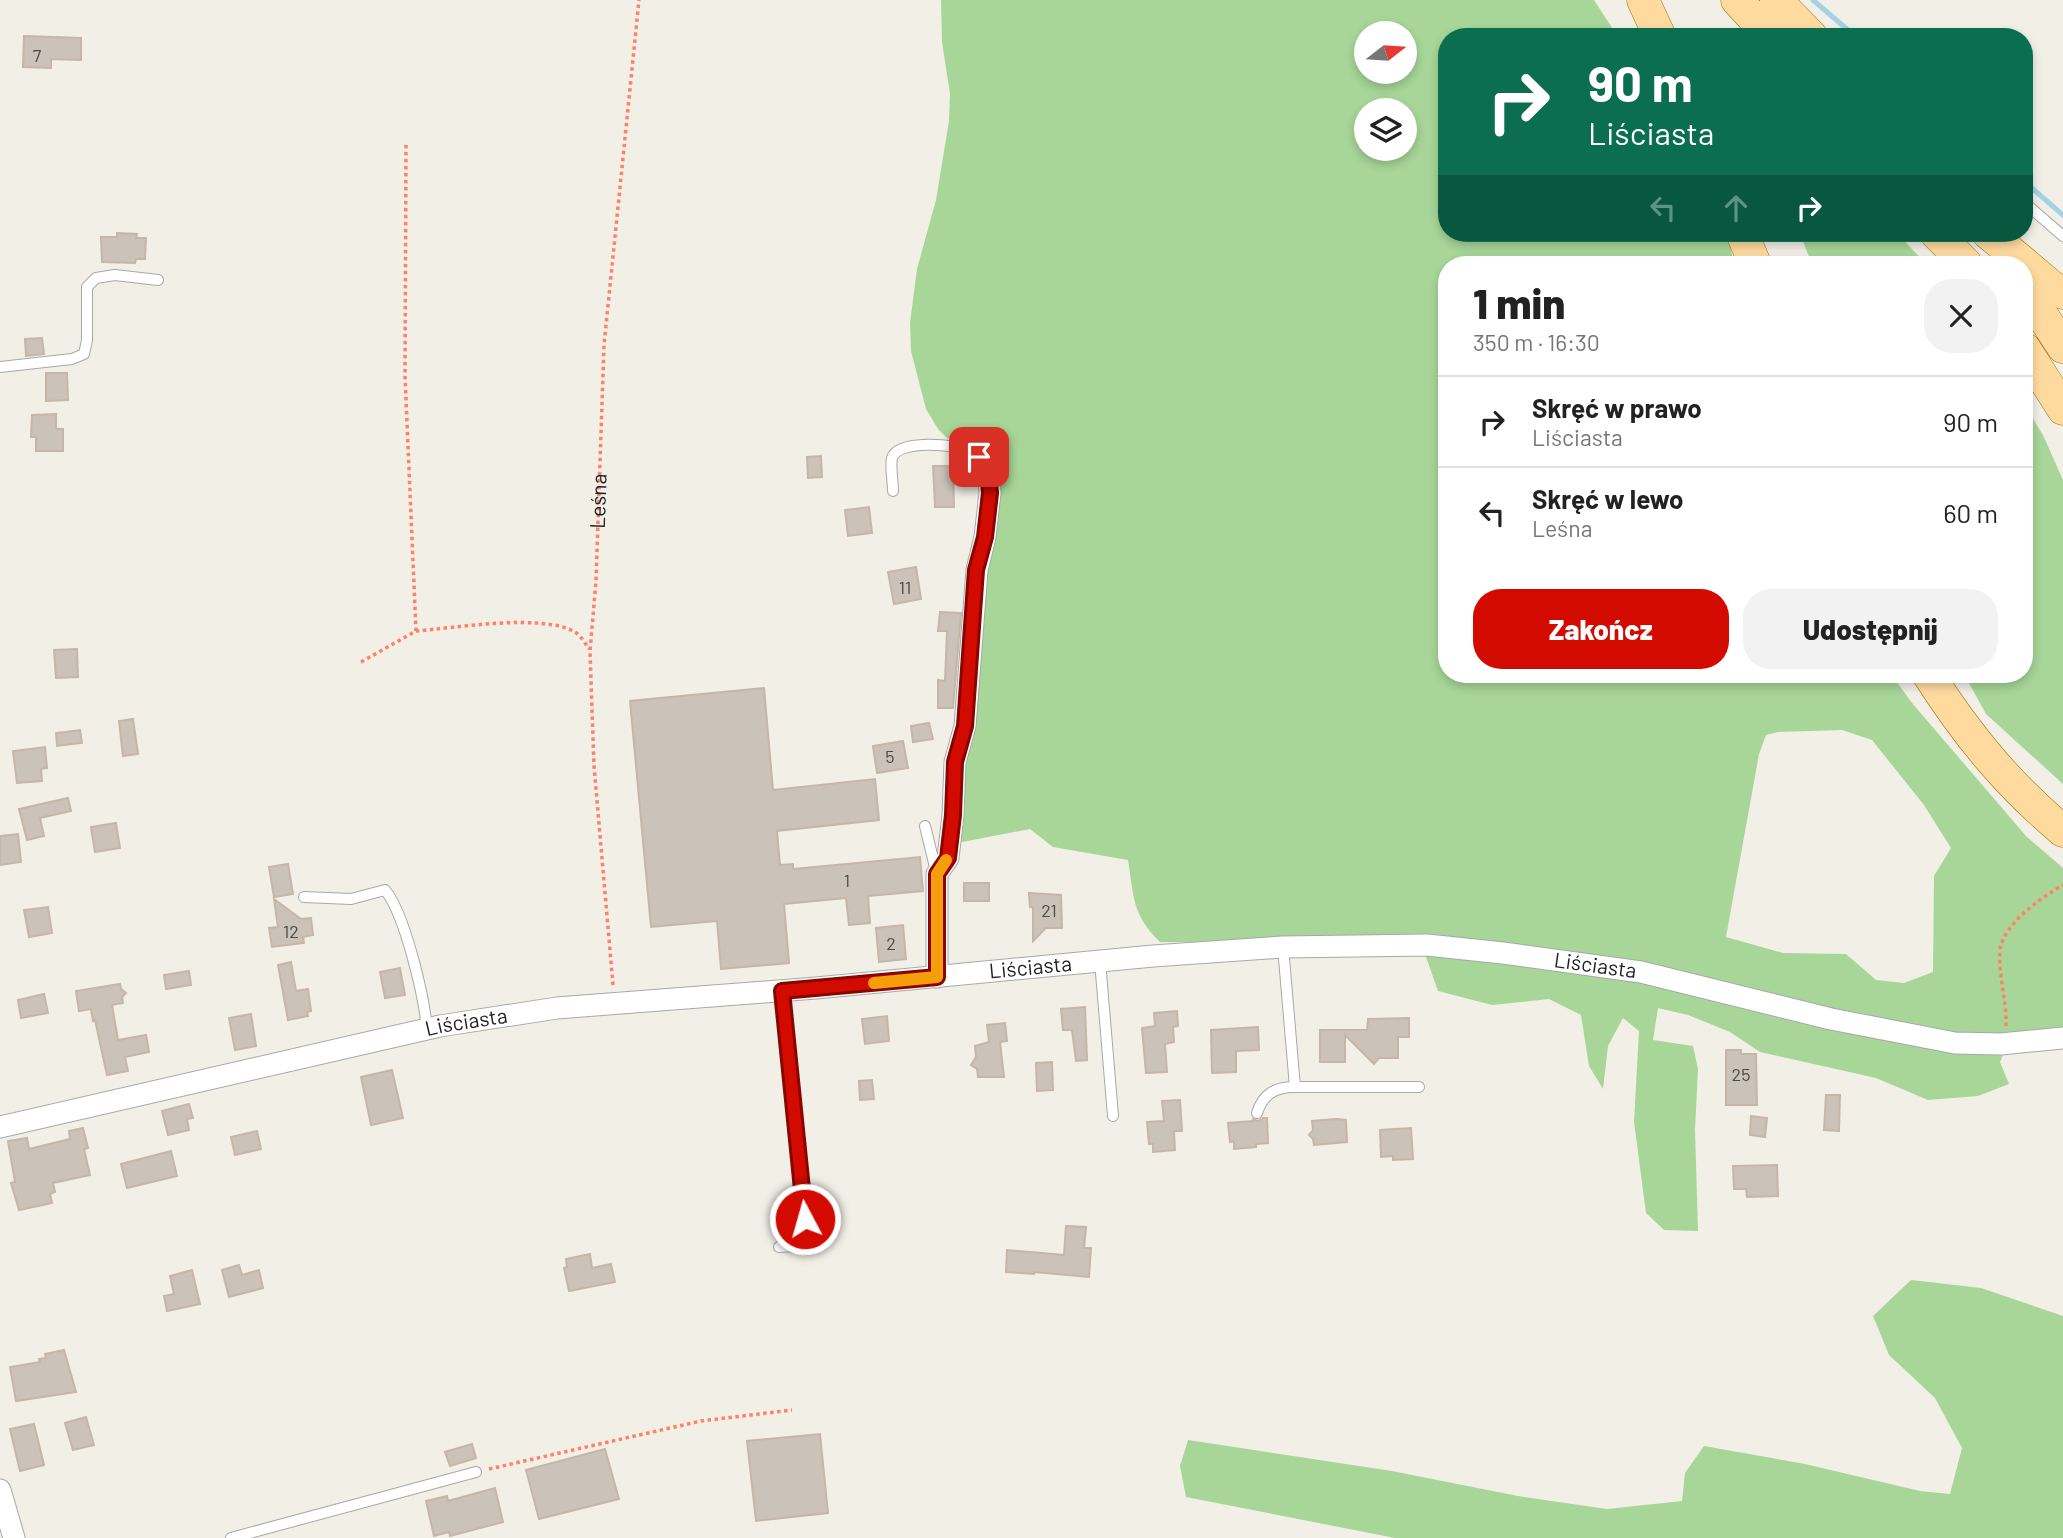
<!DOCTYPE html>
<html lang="pl">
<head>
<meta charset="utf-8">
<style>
	:root { --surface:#fff; --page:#f2f2f2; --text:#222; --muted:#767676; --line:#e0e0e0; --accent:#d20a00 }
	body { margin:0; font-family:Barlow,sans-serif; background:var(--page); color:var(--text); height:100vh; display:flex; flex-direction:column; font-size:26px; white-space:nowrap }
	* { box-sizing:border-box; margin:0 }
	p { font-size:23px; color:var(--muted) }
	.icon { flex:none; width:38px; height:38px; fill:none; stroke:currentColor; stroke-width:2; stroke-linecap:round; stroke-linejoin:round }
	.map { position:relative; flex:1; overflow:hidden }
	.drawer { position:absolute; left:1438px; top:256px; width:595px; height:427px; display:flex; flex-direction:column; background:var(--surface); border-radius:28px; box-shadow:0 4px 10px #0003 }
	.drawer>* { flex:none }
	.guide { position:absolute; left:1438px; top:28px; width:595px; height:214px; border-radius:28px; box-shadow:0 4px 10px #0003; background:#0b6e4f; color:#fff; overflow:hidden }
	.needle { width:46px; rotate:73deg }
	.tools { position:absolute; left:1354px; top:21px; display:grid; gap:14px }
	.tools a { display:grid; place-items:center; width:63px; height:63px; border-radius:50%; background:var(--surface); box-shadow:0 4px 10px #0003; font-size:35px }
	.pin { position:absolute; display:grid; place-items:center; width:60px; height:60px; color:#fff; margin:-30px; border-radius:14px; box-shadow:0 4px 10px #0006 }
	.me { position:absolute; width:77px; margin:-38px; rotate:354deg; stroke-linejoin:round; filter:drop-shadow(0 0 5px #0008) }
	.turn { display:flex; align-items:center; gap:24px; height:147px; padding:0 35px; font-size:32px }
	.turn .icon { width:91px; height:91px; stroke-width:2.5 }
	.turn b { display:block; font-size:49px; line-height:60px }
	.lanes { display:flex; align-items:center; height:66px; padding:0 35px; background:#0003; justify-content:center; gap:35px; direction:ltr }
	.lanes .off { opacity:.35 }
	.round { display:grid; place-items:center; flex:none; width:74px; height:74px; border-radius:28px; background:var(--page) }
	.head { display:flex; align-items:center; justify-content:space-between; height:119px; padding:0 35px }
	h1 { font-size:42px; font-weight:800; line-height:52px }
	.primary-button { display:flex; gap:14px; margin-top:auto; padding:14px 35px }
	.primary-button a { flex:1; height:80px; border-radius:28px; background:var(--accent); color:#fff; font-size:28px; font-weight:800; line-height:80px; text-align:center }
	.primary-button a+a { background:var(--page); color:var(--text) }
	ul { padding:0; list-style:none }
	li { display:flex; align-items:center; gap:21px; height:91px; padding:0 35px; border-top:2px solid var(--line) }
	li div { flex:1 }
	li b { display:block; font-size:26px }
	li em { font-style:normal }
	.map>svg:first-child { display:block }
	.forest { fill:#a7d698; fill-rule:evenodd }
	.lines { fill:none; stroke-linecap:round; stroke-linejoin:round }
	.stream { stroke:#a3d2e4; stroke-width:5 }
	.building { fill:#cbc2b9; stroke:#c6b6a7; stroke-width:2 }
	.service-casing { stroke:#a8a8a8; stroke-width:12 }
	.minor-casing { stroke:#a8a8a8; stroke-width:23 }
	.primary-casing { stroke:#9e7100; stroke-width:33 }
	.path { stroke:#ff816b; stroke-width:3.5; stroke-dasharray:3.5 3.5; stroke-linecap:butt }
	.service { stroke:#fff; stroke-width:10 }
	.minor { stroke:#fff; stroke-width:21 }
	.primary { stroke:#ffda9f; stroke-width:32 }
	.route-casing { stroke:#880600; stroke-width:18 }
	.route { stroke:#d20a00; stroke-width:12 }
	.slow { stroke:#f59e0b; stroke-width:12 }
	.labels { text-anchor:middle; stroke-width:6; stroke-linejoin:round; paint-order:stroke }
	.number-label { font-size:18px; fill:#4c4947 }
	.street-label { font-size:21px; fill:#212121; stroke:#fff }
</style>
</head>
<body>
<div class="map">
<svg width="2063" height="1538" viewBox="0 0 2063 1538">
	<rect width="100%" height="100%" fill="#f2efe7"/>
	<path class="forest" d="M941,0H1594L1618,37H1447V233H1721L1729,241L1734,264H1447V674H1891L1912,703L2026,836L2063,868V1038L2008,1043L2000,1062L2009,1084L1978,1096L1928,1100L1876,1078L1760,1052L1730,1032L1688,1015L1658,1008L1653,1040L1693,1046L1698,1069L1695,1129L1698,1231L1664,1230L1646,1213L1634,1122L1639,1031L1623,1018L1608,1046L1603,1089L1589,1066L1581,1015L1549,999L1492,1005L1438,991L1421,943L1160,942C1132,915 1134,897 1128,860L1053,847L1030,829L957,843L982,569L997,517L971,446L947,438L938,429L926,409L911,351L910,323L917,269L936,200L949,121L950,94L942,42ZM1367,33H1405V72H1367ZM1367,110H1405V149H1367ZM1842,730L1872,740L1924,805L1951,848L1934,876L1933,972L1904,983L1876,980L1846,954L1783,953L1726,937L1759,754L1766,735L1778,732Z
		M1815,233H1897L1926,264H1812L1802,239Z
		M2025,406L2043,435L2063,480V784L1986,714L1964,674H2025Z
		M1911,1280L1981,1288L2063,1316V1538H1395L1186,1497L1180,1466L1188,1440L1392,1471L1518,1496L1607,1509L1682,1501L1685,1473L1704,1446L1805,1464L1920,1491L1950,1494L1962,1448L1935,1398L1889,1355L1873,1316Z"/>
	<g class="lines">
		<path class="stream" d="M1813,0L1856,37
			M2025,182L2063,215"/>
	</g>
	<path class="building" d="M24,36L81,38V60L51,59V68L23,67Z
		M117,233L137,234L136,238H146L145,259H136L135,263L102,262L101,237H117Z
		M42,338L44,354L26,356L25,339Z
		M46,373H67L68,400L46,401Z
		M56,414V429H63V451H36V437H31L32,415Z
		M821,456L822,477L808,478L807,457Z
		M933,466H953L954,507H935Z
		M869,507L872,533L848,536L845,510Z
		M916,567L921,599L894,604L888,572Z
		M940,612L961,613L953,708H938V680L945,681L947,631H938Z
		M77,649L78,677L56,678L54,650Z
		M764,688L773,790L875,779L879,820L777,831L780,865L793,864V869L920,857L923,891L868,896L870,923L849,925L846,898L784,904L789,963L721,969L717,921L651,927L630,701Z
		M133,719L138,754L123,756L119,721Z
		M929,723L933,739L913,742L911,726Z
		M80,730L82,743L57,746L56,733Z
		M903,741L908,768L877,773L873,746Z
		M45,747L47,768L41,769L42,781L17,783L13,751Z
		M68,798L71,811L40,818L44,836L27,840L19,809Z
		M116,823L120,848L95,852L91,827Z
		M18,834L21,862L0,865V836Z
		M288,864L293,894L274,897L269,867Z
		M964,883H989V901H964Z
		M1029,893L1061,895L1062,928H1046L1033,941V907H1030Z
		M274,899L301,919L311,918L313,935L303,937L304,943L272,947L269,928L278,927Z
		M48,907L52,933L29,937L24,910Z
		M903,925L906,959L879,962L876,928Z
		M291,962L296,991L308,989L311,1011L307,1012L308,1016L288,1020L278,965Z
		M400,968L405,995L385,998L380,972Z
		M189,971L191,985L166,989L164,975Z
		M120,984L121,989L126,993L122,997L123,1003L112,1005L118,1040L146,1035L149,1052L125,1057L128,1071L107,1075L95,1020L93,1021L91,1009L79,1011L76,991Z
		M44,994L48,1013L21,1018L18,1000Z
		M1085,1007L1087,1060L1076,1061L1072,1030H1063L1061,1009Z
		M1177,1011L1178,1026L1173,1027L1174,1042L1165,1044L1167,1072L1146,1073L1142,1028L1155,1026L1154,1013Z
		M251,1014L256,1046L235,1050L229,1018Z
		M887,1016L889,1041L865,1044L862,1019Z
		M1409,1018V1037H1398V1058H1379L1374,1064L1345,1035V1062H1320V1030H1367L1368,1019Z
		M1005,1023L1007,1041L1000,1042L1004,1077H978L977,1069L971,1065L976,1057L975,1046L989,1042L987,1025Z
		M1258,1027L1259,1050L1236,1051V1072L1212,1073L1211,1030Z
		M1726,1050H1741V1054H1756L1757,1105H1726Z
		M1052,1062L1053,1090L1037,1091L1036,1063Z
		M392,1070L403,1118L371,1125L361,1077Z
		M872,1080L874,1099L860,1100L859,1081Z
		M1826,1095H1840L1839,1131L1824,1130Z
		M1180,1100L1182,1131H1174L1175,1150L1153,1152V1144H1149L1147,1122L1164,1121L1162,1101Z
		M189,1104L193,1118L187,1119L189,1130L168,1135L162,1111Z
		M1751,1116L1767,1118L1765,1137L1750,1135Z
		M1263,1118H1267L1268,1143L1256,1144V1147L1234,1149V1141L1230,1142L1228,1123L1253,1121V1119L1258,1121Z
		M1336,1119L1346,1120L1347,1142L1314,1145L1313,1139L1309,1135L1313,1130L1312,1121Z
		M83,1128L88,1148L84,1149L90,1175L53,1183L55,1192L50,1194L52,1203L19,1210L11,1183L15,1182L8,1141L27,1138L29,1149L70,1139L69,1131Z
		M1411,1128L1413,1159L1393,1160V1156L1381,1157L1380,1130Z
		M257,1131L261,1149L235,1155L231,1137Z
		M171,1151L177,1176L127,1188L121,1164Z
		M1777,1165L1778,1196L1747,1197L1746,1189H1734L1733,1166Z
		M1066,1226L1086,1227L1084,1248H1091L1089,1277L1034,1272V1274L1006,1272L1007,1250L1064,1255Z
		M590,1254L592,1268L611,1264L615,1282L569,1291L564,1268L567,1267L566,1259Z
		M239,1265L242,1275L259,1270L263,1288L229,1297L222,1270Z
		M192,1270L200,1304L167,1311L164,1296L174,1294L170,1276Z
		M64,1350L76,1392L16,1401L10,1367L40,1362L39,1359L46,1358L45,1354Z
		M86,1417L94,1445L73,1450L65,1423Z
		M34,1424L44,1465L20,1471L10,1429Z
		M820,1434L828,1513L756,1521L747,1441Z
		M472,1444L476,1458L450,1466L445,1452Z
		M605,1449L619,1499L539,1519L526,1470Z
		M495,1488L503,1522L450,1536L449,1532L434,1536L426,1501L447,1496L448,1501Z"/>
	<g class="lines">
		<g class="service-casing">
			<path id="service" d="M2025,203L2063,236
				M0,367L72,359L84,354L87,340V287L96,278L115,275L158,280
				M893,491C893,481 890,467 892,458C898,439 956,444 970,451C973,452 976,455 979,457
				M925,826L936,871
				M304,897L351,899L385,890C405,914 424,996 427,1029
				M1283,947L1295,1087H1419
				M1100,961L1113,1116
				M1257,1113C1263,1094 1275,1087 1295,1087
				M779,1247L807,1245L782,991
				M231,1538L476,1472"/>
		</g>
		<g class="minor-casing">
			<g id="minor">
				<path d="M937,977V874L948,858L953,815L955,762L965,726L977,570L985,537L990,493L988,469L979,457"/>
				<path id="s2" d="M0,1127L440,1026L557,1008L816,988L1153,956L1283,947L1427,945L1503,953L1641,972L1831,1019L1955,1043L2001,1044L2063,1038"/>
				<path d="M0,1490L14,1538"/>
			</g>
		</g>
		<g class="primary-casing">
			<path id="primary" d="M1643,0L1660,37
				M1737,0L1771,37
				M1776,0L1812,37
				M1742,233L1755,264
				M1936,233L1966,264
				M1988,233L2025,264
				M2025,264L2051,286L2063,293
				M2025,289L2063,347
				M2025,349L2063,409
				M1928,674C1967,735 2007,784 2063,831"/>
		</g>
		<g class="path">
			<path d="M416,631C455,628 542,613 575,632C581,636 585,643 589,649"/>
			<path d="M361,662L416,631L405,376L406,143"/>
			<path id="s1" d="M613,985L594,766L590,651L596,581L604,345L639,0"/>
			<path d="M2006,1026C2007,1001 1998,975 2000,950C2003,924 2042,897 2063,885"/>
			<path d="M489,1469L701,1421L792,1410"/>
		</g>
		<use href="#service" class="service"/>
		<use href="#minor" class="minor"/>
		<use href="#primary" class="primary"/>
	</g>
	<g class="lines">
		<g class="route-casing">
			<path id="route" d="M805,1219L782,991L937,977V874L948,858L953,815L955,762L965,726L976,570L985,537L990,493L988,469L979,457"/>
		</g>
		<use href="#route" class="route"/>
		<path class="slow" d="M874,983L937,977V874L946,860"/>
	</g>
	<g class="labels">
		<g class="number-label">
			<text x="37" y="62">7</text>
			<text x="905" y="594">11</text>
			<text x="890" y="763">5</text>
			<text x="847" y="887">1</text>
			<text x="1049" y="917">21</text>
			<text x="291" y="938">12</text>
			<text x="891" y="950">2</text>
			<text x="1741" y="1081">25</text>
		</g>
		<g class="street-label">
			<text dy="7" stroke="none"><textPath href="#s1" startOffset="485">Leśna</textPath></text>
			<text dy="7" stroke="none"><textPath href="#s2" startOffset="1612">Liściasta</textPath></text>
			<text dy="7" stroke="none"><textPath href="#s2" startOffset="1045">Liściasta</textPath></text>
			<text dy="7" stroke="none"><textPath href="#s2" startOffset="478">Liściasta</textPath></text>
		</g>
	</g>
</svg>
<div class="tools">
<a><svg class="needle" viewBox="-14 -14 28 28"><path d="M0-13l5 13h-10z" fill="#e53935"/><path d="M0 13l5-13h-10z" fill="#767676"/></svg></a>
<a><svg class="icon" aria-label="layers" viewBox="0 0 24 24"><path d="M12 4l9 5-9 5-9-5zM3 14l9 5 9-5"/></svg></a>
</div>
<div class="pin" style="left:979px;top:457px;background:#d93025"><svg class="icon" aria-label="arrive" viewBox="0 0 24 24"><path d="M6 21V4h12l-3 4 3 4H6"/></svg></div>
<svg class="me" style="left:805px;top:1219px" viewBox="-20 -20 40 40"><circle r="17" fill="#d20a00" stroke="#fff" stroke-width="3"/><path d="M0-11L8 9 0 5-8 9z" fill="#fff"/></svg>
<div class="guide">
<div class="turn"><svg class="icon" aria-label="right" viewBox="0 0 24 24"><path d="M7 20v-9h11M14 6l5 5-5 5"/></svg><div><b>90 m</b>Liściasta</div></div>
<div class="lanes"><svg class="icon off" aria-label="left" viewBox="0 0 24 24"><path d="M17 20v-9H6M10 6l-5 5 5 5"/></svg><svg class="icon off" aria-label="ahead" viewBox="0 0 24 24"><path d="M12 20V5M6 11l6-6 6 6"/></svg><svg class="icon" aria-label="right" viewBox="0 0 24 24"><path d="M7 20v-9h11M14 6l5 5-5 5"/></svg></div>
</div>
<section class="drawer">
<div class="head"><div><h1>1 min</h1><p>350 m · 16:30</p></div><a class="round"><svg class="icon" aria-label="close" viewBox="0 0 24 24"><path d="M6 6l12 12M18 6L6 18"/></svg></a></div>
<ul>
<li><svg class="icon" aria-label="right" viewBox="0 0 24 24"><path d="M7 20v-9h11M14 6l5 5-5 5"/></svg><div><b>Skręć w prawo</b><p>Liściasta</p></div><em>90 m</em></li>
<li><svg class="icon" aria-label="left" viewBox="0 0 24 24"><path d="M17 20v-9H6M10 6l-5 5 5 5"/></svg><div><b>Skręć w lewo</b><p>Leśna</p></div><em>60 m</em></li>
</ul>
<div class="primary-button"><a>Zakończ</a><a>Udostępnij</a></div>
</section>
</div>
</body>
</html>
